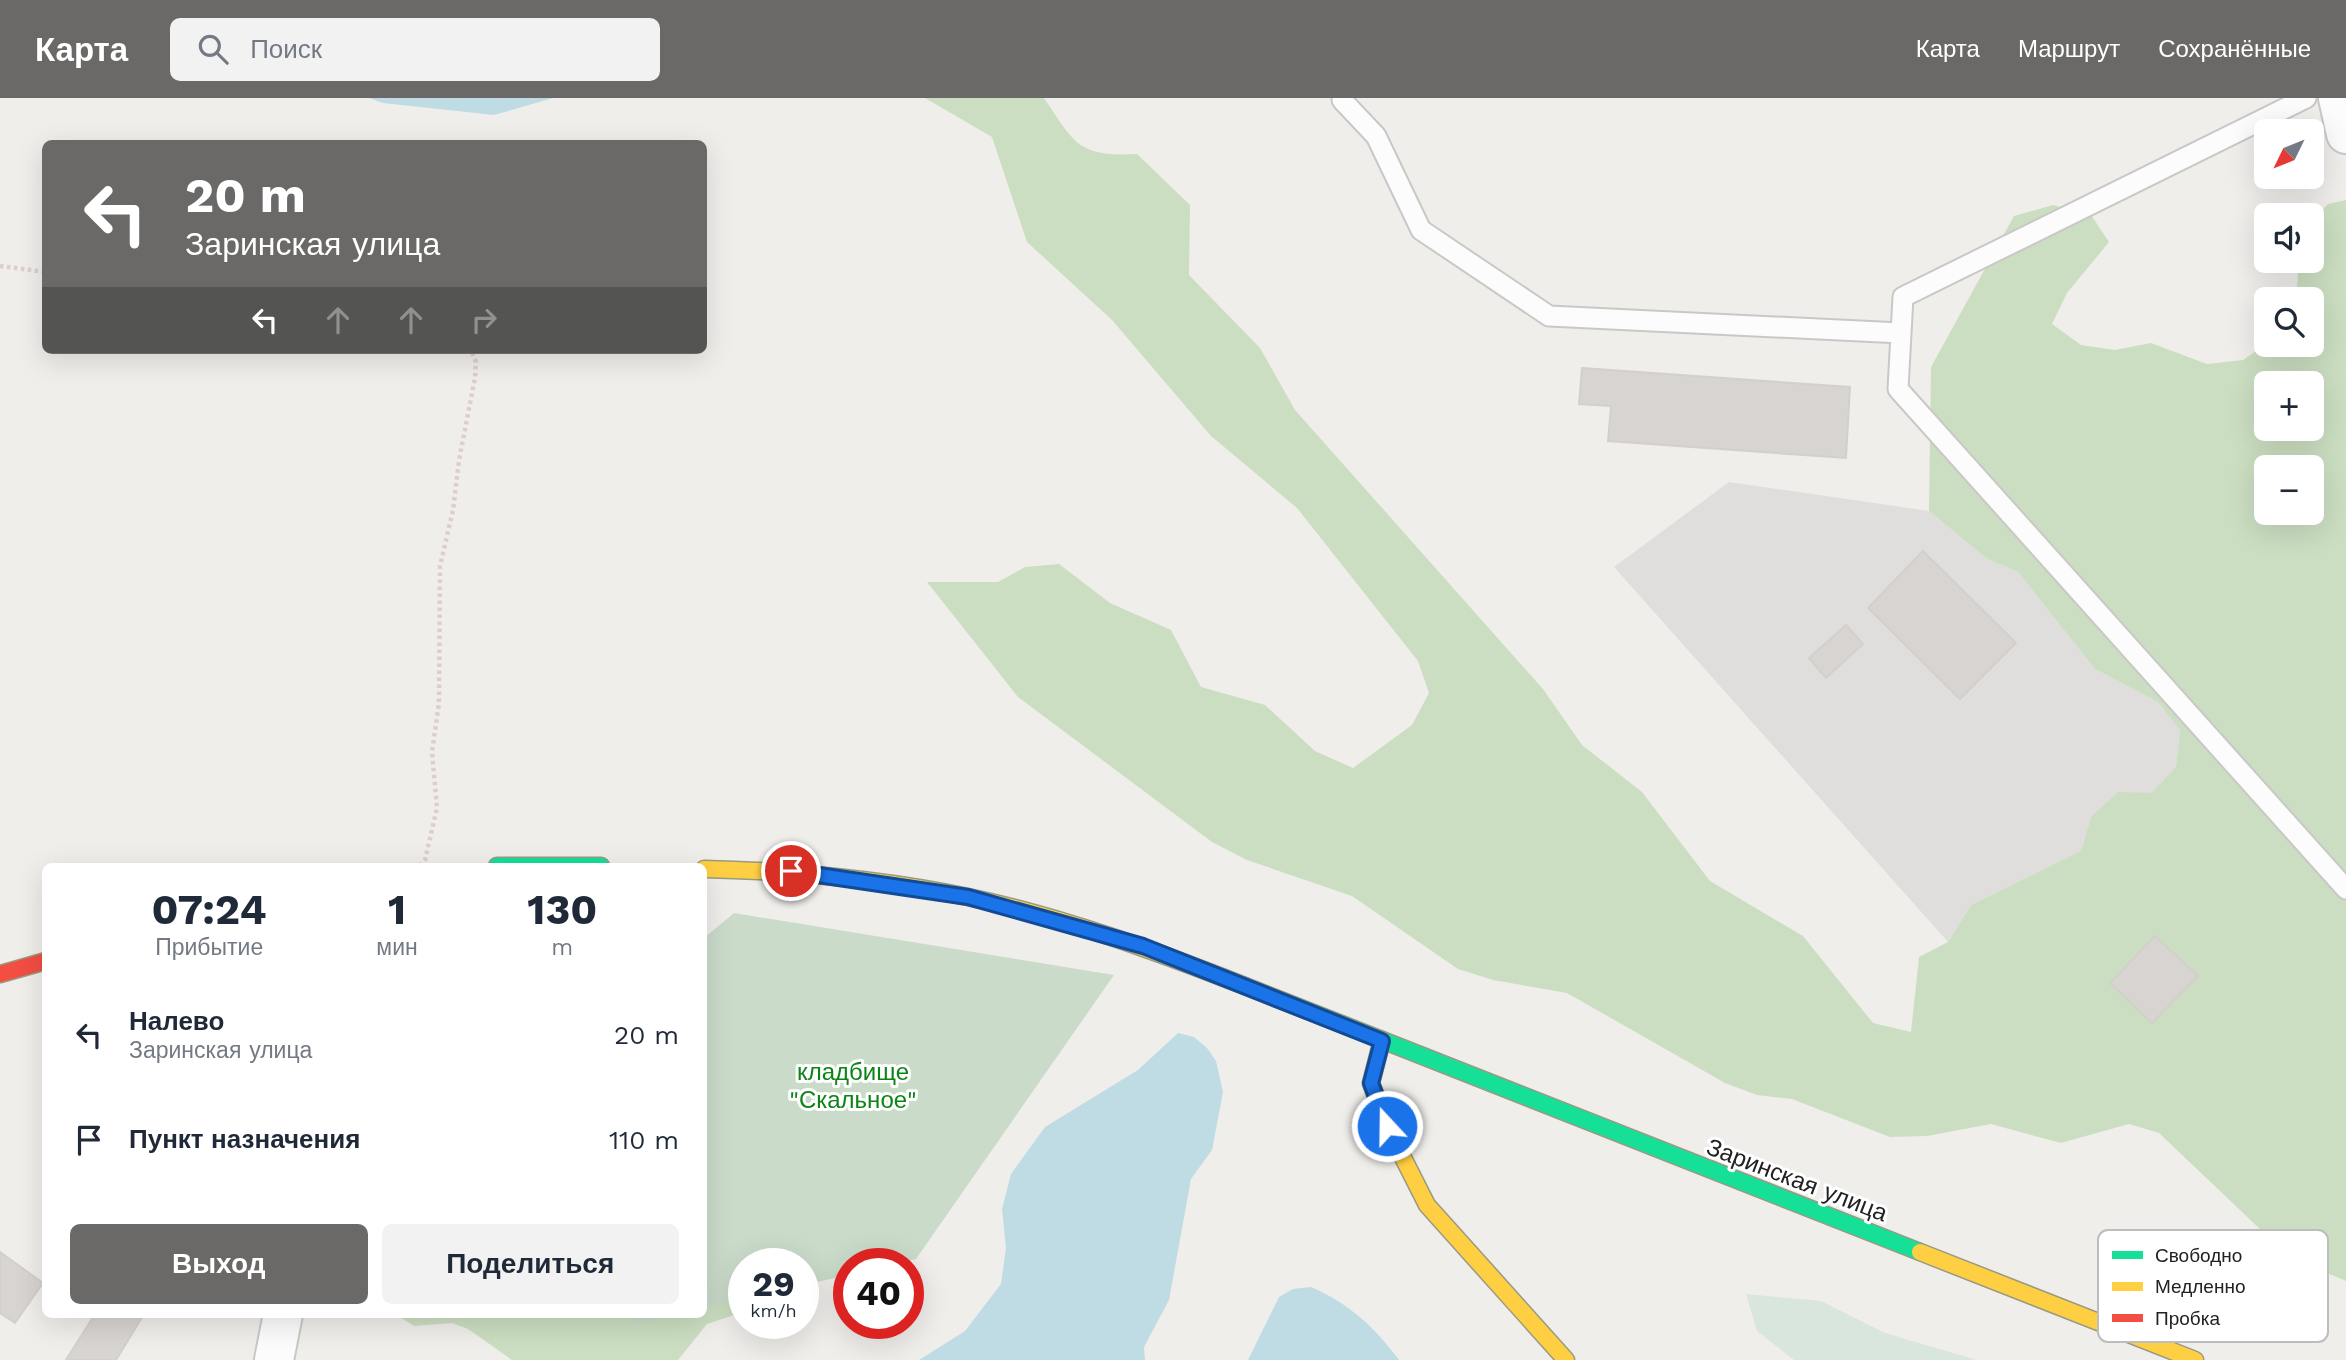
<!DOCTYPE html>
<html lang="ru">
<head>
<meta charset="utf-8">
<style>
	:root { --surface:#fff; --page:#f2f2f3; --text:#1f2937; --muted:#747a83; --accent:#6a6968 }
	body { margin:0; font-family:"Work Sans",sans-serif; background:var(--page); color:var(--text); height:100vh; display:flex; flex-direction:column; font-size:26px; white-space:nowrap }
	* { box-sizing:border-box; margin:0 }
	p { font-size:23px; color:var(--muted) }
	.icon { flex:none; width:38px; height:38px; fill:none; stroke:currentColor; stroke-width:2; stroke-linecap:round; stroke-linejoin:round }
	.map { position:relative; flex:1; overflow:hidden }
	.sheet { position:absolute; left:42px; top:765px; width:665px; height:455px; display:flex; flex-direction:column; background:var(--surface); border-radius:10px; box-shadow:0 7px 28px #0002 }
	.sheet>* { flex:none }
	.top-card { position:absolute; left:42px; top:42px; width:665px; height:214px; border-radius:10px; box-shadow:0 7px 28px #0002; background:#6a6968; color:#fff; overflow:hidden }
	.needle { width:46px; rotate:227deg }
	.controls { position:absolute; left:2254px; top:21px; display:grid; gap:14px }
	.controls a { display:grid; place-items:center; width:70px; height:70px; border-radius:10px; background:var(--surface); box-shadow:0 7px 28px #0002; font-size:35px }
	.speed { position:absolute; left:728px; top:1150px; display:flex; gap:14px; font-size:35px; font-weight:700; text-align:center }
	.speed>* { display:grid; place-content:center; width:91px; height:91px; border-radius:50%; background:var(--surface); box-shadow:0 7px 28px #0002; line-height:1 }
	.speed small { font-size:18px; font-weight:400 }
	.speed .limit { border:10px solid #d22; background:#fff; color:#111 }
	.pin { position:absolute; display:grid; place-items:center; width:60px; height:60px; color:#fff; margin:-30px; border:4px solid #fff; border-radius:50%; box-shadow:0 2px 7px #0007 }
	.me { position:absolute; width:77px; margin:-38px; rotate:339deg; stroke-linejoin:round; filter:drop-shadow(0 0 5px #0008) }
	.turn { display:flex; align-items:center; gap:24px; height:147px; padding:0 28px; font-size:32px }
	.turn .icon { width:91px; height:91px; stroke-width:2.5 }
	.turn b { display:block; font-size:49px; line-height:60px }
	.lanes { display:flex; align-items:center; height:66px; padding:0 28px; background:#0003; justify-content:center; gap:35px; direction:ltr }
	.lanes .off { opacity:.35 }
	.eta { display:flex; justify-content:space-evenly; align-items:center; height:119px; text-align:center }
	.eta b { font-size:42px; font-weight:700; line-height:49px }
	.primary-button { display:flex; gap:14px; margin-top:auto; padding:14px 28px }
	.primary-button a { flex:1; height:80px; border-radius:10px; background:var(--accent); color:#fff; font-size:28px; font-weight:700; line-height:80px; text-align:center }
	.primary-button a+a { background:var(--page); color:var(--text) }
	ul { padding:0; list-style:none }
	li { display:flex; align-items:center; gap:21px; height:105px; padding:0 28px }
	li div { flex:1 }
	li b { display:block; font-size:26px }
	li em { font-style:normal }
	header { display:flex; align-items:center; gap:42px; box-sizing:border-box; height:98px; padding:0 35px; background:var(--accent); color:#fff }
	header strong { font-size:33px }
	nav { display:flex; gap:38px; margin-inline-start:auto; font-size:24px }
	.search { width:490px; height:63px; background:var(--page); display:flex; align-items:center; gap:18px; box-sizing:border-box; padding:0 24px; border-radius:10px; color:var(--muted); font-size:26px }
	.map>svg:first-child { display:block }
	.residential { fill:#dfdedc }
	.forest { fill:#cbdec1; fill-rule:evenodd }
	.wetland { fill:#d9e6de }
	.cemetery { fill:#cadbca }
	.water { fill:#bfdbe3 }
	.building { fill:#d7d4d2; stroke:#d3d0cc; stroke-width:2 }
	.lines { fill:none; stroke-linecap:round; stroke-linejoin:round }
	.lane-casing { stroke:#c9c8c7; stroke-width:23 }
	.street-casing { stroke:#c9c8c7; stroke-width:42 }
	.fast-casing { stroke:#999a82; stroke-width:19 }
	.slow-casing { stroke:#999a82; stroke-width:19 }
	.jam-casing { stroke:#999a82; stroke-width:19 }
	.path { stroke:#dccecd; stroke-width:4.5; stroke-dasharray:3.5 3.5; stroke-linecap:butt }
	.lane { stroke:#fdfcfc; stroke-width:19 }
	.street { stroke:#fdfcfc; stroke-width:38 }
	.fast { stroke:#16e098; stroke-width:16 }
	.slow { stroke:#ffcf43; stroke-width:16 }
	.jam { stroke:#f24e42; stroke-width:16 }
	.route-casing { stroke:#114b97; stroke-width:18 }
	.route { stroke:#1a73e8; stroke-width:12 }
	.labels { text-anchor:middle; stroke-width:6; stroke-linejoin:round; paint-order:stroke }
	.park-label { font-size:24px; fill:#0c8416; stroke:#fff }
	.street-label { font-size:24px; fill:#222; stroke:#fff }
	.key { fill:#fff; stroke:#bdbdbd; stroke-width:2 }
	.key-label { font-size:19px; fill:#222 }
</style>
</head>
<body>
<header>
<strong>Карта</strong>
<div class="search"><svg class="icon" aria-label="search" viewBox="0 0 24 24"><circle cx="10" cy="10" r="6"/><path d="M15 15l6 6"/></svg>Поиск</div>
<nav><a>Карта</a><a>Маршрут</a><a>Сохранённые</a></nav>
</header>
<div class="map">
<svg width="2346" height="1262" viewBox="0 0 2346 1262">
	<rect width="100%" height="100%" fill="#f0eeeb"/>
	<path class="residential" d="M1729,384L1929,413L1986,460L2018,474L2095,571L2158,604L2180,631L2176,669L2151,695L2091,719L2081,753L1971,807L1948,844L1614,469Z"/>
	<path class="forest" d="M925,0H1044C1075,46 1078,59 1137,56L1190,107L1189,177L1260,250L1295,312L1543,591L1582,647L1642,694L1710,783L1803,838L1873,925L1911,934L1919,859L1948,844L1971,807L2081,753L2091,719L2118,694L2151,695L2176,669L2180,632L2158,604L2095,571L2018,474L1986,460L1929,413L1931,269L2014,118L2053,107L2091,117L2109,144L2067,195L2052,226L2081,247L2115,252L2151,245L2207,266L2243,262L2266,246L2312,247V201H2296L2299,163H2312V123L2328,106L2346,102V1183L2320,1172L2261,1132L2159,1035L2129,1026L2061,1045L1991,1026L1927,1038L1890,1039L1792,1001L1757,997L1725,985L1567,895L1493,882L1458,871L1352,798L1247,762L1212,744L1018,599L927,484H998L1025,469L1059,466L1110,505L1171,532L1201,589L1265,607L1315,653L1353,670L1412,627L1429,595L1418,563L1297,410L1211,338L1112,222L1027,144L992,39ZM2266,285H2312V331H2266ZM2266,369H2312V415H2266Z
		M704,909L744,1166V1214L707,1226L678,1262H512L468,1231L452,1225L414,1228L395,1216H704Z"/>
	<path class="wetland" d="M1746,1196L1821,1203L1885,1235L1977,1262H1794L1757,1233Z"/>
	<path class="cemetery" d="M734,815L1114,877L916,1161L897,1165L849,1166V1177L803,1187V1166H744V1201L704,1210V840Z
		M633,1216H678L635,1226Z"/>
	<path class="water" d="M369,0H553L494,17L383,5Z
		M1178,935L1194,939L1207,950L1216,963L1223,994L1212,1052L1191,1081L1169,1202L1144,1249L1145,1262H919L965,1233L1001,1186L1006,1150L1002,1111L1011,1076L1045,1029L1138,972Z
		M1311,1189C1348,1205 1375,1229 1399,1262H1248L1279,1199L1293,1191Z"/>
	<path class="building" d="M1582,270L1850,289L1846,360L1608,343L1611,308L1579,306Z
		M1923,453L2016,545L1960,601L1868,510Z
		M1846,527L1863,546L1826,580L1809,560Z
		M2155,838L2198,878L2152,925L2110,885Z
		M0,1154L43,1185L15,1225L0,1215Z
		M95,1216H144L116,1262H66Z"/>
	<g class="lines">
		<g class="lane-casing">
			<path id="lane" d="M2306,0L1903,199L1898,291L2346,791
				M1342,2L1376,38L1421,132L1549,218L1901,235"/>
		</g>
		<g class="street-casing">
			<path id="street" d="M2338,0L2346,36
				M274,1262L283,1216"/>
		</g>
		<g class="fast-casing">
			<path id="fast" d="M497,768H601
				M1245,888L1920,1154"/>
		</g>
		<g class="slow-casing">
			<path id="slow" d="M704,771C792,773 881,781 968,799C1063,819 1155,853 1245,888
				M1382,942L1371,985L1387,1028L1427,1107L1566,1262
				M1920,1154L2195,1262"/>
		</g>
		<g class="jam-casing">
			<path id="jam" d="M0,876L46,863"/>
		</g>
		<path class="path" d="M0,168L46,174
			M420,768L425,762L437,710L432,654L439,605L440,468L453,412L459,362L475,280L476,264L471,252"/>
		<use href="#lane" class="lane"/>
		<use href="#street" class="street"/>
		<use href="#fast" class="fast"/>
		<use href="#slow" class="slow"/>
		<use href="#jam" class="jam"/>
	</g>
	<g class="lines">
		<g class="route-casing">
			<path id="route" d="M791,773L968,799L1143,848L1382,943L1371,985L1387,1028"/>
		</g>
		<use href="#route" class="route"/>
	</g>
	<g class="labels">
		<g class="park-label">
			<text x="853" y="982">кладбище<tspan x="853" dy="28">"Скальное"</tspan></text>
		</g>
		<g class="street-label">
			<text transform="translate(1797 1082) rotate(21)" y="8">Заринская улица</text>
		</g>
	</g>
	<rect x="2098" y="1132" width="230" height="112" rx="10" class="key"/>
	<rect x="2112" y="1153" width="31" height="8" fill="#16e098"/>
	<rect x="2112" y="1184" width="31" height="9" fill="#ffcf43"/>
	<rect x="2112" y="1216" width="31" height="8" fill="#f24e42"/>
	<g class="key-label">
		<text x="2155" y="1164">Свободно</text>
		<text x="2155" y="1195">Медленно</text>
		<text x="2155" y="1227">Пробка</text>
	</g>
</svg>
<div class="controls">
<a><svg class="needle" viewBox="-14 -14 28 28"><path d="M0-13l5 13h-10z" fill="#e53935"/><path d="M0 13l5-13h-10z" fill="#747a83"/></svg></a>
<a><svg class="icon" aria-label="sound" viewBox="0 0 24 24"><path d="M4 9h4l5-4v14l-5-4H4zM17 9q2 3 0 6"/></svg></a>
<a><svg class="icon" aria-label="search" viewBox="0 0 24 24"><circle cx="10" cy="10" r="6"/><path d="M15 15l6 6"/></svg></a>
<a>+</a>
<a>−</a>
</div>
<div class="speed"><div>29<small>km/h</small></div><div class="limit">40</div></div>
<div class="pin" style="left:791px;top:773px;background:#d93025"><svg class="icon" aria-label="arrive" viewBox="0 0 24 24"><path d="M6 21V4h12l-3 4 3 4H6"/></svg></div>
<svg class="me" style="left:1387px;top:1028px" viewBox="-20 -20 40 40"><circle r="17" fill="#1a73e8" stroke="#fff" stroke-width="3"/><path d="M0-11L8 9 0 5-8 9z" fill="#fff"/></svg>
<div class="top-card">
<div class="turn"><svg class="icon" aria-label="left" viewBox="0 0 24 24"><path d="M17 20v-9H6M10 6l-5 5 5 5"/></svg><div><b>20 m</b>Заринская улица</div></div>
<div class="lanes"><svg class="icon" aria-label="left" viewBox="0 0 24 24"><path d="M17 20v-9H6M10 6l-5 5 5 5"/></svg><svg class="icon off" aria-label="ahead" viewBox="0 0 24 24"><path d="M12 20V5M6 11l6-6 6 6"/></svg><svg class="icon off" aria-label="ahead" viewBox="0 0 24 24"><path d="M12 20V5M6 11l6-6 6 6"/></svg><svg class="icon off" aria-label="right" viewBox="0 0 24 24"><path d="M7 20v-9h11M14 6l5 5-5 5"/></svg></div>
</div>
<section class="sheet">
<div class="eta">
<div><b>07:24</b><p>Прибытие</p></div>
<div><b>1</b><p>мин</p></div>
<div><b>130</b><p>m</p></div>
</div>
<ul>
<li><svg class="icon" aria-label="left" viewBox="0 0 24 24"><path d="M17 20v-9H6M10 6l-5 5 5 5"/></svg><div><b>Налево</b><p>Заринская улица</p></div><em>20 m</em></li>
<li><svg class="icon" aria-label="arrive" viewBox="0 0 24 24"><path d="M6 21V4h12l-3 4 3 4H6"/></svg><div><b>Пункт назначения</b></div><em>110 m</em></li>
</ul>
<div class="primary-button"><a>Выход</a><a>Поделиться</a></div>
</section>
</div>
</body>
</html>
